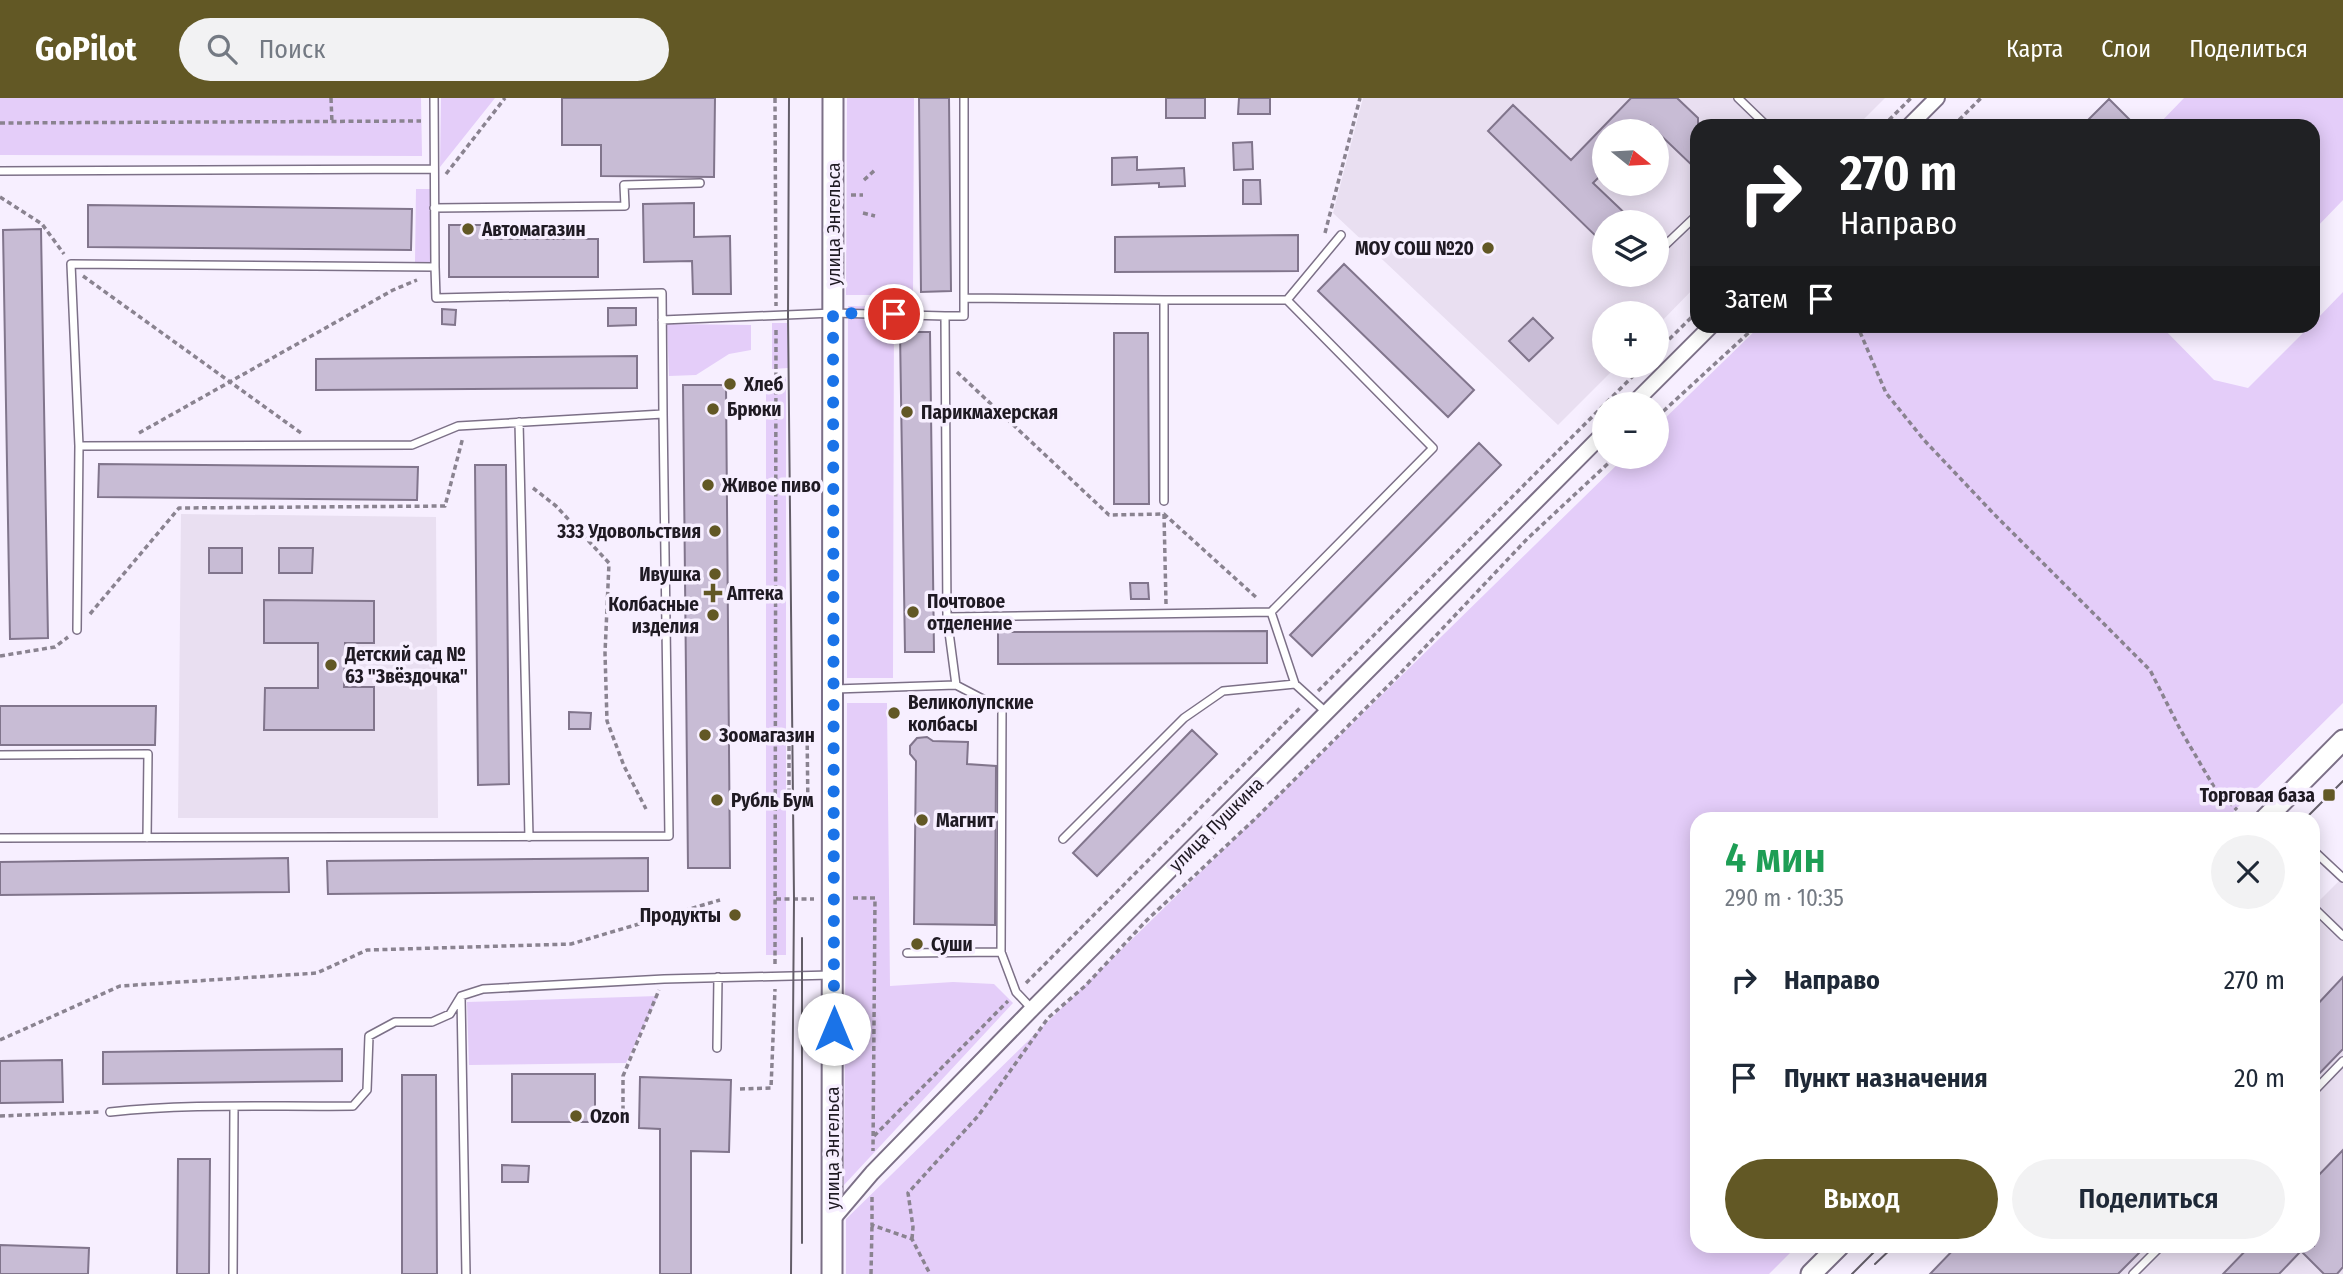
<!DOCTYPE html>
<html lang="ru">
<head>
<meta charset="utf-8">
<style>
	:root { --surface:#fff; --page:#f2f2f3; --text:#1f2937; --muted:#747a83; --accent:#625825 }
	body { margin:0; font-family:"Fira Sans Condensed",sans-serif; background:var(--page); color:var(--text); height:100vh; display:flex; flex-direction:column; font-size:26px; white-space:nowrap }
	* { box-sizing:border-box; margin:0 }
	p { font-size:23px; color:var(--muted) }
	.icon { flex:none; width:38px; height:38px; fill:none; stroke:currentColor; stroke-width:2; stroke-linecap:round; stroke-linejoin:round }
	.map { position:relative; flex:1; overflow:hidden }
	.side { position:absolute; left:1690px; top:714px; width:630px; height:441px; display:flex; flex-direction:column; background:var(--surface); border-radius:21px; box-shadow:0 4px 18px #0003 }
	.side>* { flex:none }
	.banner { position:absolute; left:1690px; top:21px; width:630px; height:214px; border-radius:21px; box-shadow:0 4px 18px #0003; background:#202124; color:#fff; overflow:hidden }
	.needle { width:46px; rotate:108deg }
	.tools { position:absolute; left:1592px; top:21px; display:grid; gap:14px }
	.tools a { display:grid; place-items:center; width:77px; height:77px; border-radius:50%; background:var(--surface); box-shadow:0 4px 18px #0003; font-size:35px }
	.pin { position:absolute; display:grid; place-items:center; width:60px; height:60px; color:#fff; margin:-30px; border:4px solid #fff; border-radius:50%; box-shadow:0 2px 7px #0007 }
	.me { position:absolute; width:77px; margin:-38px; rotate:0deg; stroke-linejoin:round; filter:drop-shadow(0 0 5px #0008) }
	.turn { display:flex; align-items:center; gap:24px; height:147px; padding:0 35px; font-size:32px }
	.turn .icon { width:91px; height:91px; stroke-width:2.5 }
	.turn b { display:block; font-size:49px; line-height:60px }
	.then { display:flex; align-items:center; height:66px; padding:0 35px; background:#0003; gap:14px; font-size:26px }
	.round { display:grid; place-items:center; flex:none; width:74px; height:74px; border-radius:37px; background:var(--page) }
	.overview { display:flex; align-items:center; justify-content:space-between; height:119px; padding:0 35px }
	h1 { font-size:42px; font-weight:600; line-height:52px; color:#1e9e55 }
	.cta { display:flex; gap:14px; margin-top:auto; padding:14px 35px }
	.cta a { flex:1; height:80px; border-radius:42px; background:var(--accent); color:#fff; font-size:28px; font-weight:600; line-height:80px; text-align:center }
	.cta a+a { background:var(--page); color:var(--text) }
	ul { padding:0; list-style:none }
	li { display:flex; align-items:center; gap:21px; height:98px; padding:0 35px }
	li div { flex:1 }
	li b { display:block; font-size:26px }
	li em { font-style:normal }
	header { display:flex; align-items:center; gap:42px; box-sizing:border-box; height:98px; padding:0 35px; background:var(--accent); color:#fff }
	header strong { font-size:33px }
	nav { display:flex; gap:38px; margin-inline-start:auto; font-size:24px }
	.search { width:490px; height:63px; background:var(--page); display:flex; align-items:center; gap:18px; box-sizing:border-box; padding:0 24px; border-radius:38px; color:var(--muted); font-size:26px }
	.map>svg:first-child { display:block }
	.built { fill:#e9dff1; fill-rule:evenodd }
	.green { fill:#e4cdf9 }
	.building { fill:#c8bcd5; stroke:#81758c; stroke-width:2 }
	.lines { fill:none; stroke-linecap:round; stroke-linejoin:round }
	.lane-casing { stroke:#7c7087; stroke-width:10 }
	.street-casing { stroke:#7c7087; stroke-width:18 }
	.secondary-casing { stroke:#7c7087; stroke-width:23 }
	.path { stroke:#8a8390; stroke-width:3.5; stroke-dasharray:5 3.5; stroke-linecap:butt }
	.lane { stroke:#fff; stroke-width:7 }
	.street { stroke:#fff; stroke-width:14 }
	.secondary { stroke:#fff; stroke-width:19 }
	.tram { stroke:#635d68; stroke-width:2 }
	.route { stroke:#1a73e8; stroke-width:12; stroke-dasharray:0 21.6 }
	.poi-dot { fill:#625825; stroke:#f7efff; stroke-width:2.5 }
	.labels { text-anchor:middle; stroke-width:7; stroke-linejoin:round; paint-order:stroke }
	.street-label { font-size:19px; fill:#1f1a23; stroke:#f7efff }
	.poi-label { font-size:19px; font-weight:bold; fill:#1f1a23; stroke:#f7efff; text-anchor:start }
</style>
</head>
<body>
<header>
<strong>GoPilot</strong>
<div class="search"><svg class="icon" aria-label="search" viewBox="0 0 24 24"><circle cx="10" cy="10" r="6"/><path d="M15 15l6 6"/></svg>Поиск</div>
<nav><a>Карта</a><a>Слои</a><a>Поделиться</a></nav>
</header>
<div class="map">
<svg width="2343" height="1176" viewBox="0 0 2343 1176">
	<rect width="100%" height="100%" fill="#f7efff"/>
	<path class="built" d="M1363,0H1885L1857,28H1698L1697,187L1657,228V215H1605V268H1617L1558,327L1333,115ZM1605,33H1657V86H1605ZM1605,124H1657V177H1605Z
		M181,416L436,419L438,720H178Z
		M2343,779V1176H1940L1968,1148H2314V808Z"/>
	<path class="green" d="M0,0H421L422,58L0,57Z
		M441,0H495L440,69Z
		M847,0H914L913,197H846Z
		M2184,0H2343V102L2314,132V28H2157Z
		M416,91H432V164H415Z
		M2343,194V605L2226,721H1698V1148H1797L1769,1176H846V1121L1625,359H1657V328L1760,228H2161L2214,282L2248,290L2310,228H2314V224Z
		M848,208L894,209L893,580H847Z
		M772,225H788V270L772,271Z
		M667,226L751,227V252L729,256L696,277L669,278Z
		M766,279H786V857H766Z
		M847,605H887L890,888L953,884L994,886L1013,905L844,1087Z
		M658,898L626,965L469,967L467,904Z"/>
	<path class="building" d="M562,0H715L714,79L601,78V47H562Z
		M919,0H949L951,193L921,194Z
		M1166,0H1205V20H1166Z
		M1239,0H1270V16H1238Z
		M1631,0H1677L1698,20V73L1650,27L1643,33H1605V73L1593,85L1634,124H1605V147L1488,33L1513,7L1571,62Z
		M2109,1L2136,28H2082Z
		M1252,44L1253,71L1234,72L1233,45Z
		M1137,59V72L1184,70L1185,88L1159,89V85L1112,87V60Z
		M1243,82H1260L1261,106H1243Z
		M694,105V139L730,138L731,196H693L692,163L644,164L643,106Z
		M88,107L412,111L411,152L88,149Z
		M449,127H486L485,141H598V179H449Z
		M41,131L48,540L10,541L3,132Z
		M1298,137V173L1115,174V139Z
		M1344,166L1474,292L1448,319L1318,193Z
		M608,210H636V227L608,228Z
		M442,211L456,212L455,227L442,226Z
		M1533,220L1553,240L1529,263L1509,243Z
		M900,234H930L934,554H905Z
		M1114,235H1148L1149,406H1114Z
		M637,258V290L316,292V261Z
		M683,287H726L730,770H688Z
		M1479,345L1501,367L1312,558L1290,537Z
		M99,366L418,369L417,402L98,399Z
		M475,367H506L509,686L478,687Z
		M209,450H242V475H209Z
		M279,450H313L312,475H279Z
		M1130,485H1148L1149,501H1131Z
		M264,502L374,503V545H345L344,589H374V632H264L265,590H318V545H264Z
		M1267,533V565L998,566V534Z
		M0,608H156L155,647H0Z
		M569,614L591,615L590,631H569Z
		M1192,632L1217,656L1097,778L1073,755Z
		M927,639L933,643L968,644L967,666L996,668L995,827L914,826L916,663L910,656V648L917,640Z
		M288,760L289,794L0,797V764Z
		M648,760V793L328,796L327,763Z
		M2343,879V951L2314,981V910Z
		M342,951V983L103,986V954Z
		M62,962L63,1004L0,1005V963Z
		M512,976H595V1024H512Z
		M402,977H436L437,1176H402Z
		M640,979L731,982L729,1054L691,1053V1176H660V1031L639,1030Z
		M2343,1052V1169L2337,1176H2324L2301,1153L2279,1176H2223L2250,1148H2314V1082Z
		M178,1061H210L209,1176H177Z
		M502,1067L529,1068L528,1084H502Z
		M0,1147L89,1150L88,1176H0Z
		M1957,1148H2146L2118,1176H1930Z"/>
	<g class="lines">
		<g class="lane-casing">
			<path id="lane" d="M434,0L435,169
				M964,0V218H945L947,519L956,587L1002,611L1001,854L1016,894L1032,911
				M1738,0L1767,28
				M0,73L434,71
				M434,110L625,108L624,87L700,85
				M1657,155L1698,116
				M965,200L1164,202
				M1287,202L1341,137
				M662,222L833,215L945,218
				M519,324L529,739
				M1271,514L1295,586
				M947,519L1271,514L1433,350L1287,202H1164V403
				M77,532L79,348L71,166L435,169L436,200L662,195L663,316L458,328L412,347L79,348
				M835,591L956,587
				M0,657L148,656L147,740
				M0,740L669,738L663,316
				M1063,741L1184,620L1223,593L1295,586L1327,615
				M2314,753L2343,780
				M2314,810L2343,838
				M907,855L1001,854
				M461,899L466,1176
				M717,950L718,879
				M2314,993L2343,963
				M110,1014C190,1005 272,1009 353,1008L367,992L369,938L395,924H432L450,916L461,898L483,891L664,881L831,877
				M233,1176L234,1010
				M2133,1176L2161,1148"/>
		</g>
		<g class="street-casing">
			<path id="street" d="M1909,28L1937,0
				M1633,306L1711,228
				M832,1122L872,1075L1032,911L1605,334"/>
		</g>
		<g class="secondary-casing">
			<path id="secondary" d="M2265,721L2343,642
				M832,1176L833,0
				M1811,1176L1839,1148"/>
		</g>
		<path class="path" d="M331,0L332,25
			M775,0L776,208
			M0,25L421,23
			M1883,28L1911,0
			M1953,28L1981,0
			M446,76L505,0
			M864,82L875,72
			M851,97H863
			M0,99L42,126L64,156
			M863,115L875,118
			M1325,135L1360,0
			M83,178L301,335
			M1854,228L1860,234L1886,295L1924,342L1993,415L2150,572L2180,631L2214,689L2237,712
			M1657,253L1698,213
			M957,274L1109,417L1164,416L1258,501
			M1657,319L1756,228
			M139,335L393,192L417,182
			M533,390L556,408L609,465L605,555L607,623L624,668L646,711
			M1164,416L1166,506
			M90,516L179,410L445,408L463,339
			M0,558L55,549L68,539
			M1318,593L1643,268
			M807,630L808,713
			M789,631V712
			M853,800H875L873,1053
			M776,801H814
			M775,866L776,230
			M1026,885L1302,608
			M0,942L120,888L317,875L367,852L571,846L720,802
			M740,991L771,990L775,891
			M0,1018L99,1014
			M623,1021V978L659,892
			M874,1038L1008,903
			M872,1099V1127L912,1141L930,1176
			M912,1141L913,1129L908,1095L978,1018L1048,920L1085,888L1147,822L1256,720L1394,582L1527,441L1615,359
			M871,1176L872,1127"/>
		<use href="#lane" class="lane"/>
		<use href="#street" class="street"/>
		<use href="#secondary" class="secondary"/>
		<path class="tram" d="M789,0L788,218L794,801L791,1176
			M2305,721L2343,683
			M802,1145V840
			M1875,1166L1894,1148
			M1852,1176L1880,1148"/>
	</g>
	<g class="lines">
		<path class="route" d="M834,931L833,215L894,216"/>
	</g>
	<g class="poi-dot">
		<circle cx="468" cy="131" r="7"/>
		<circle cx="1488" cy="150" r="7"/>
		<circle cx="730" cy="286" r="7"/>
		<circle cx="713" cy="311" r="7"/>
		<circle cx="907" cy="314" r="7"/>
		<circle cx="708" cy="387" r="7"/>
		<circle cx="715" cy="433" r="7"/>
		<circle cx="715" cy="476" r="7"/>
		<path d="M709.5 484.5h7v7h7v7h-7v7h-7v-7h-7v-7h7z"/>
		<circle cx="913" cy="514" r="7"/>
		<circle cx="713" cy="517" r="7"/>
		<circle cx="331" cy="567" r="7"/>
		<circle cx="894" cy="615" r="7"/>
		<circle cx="705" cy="637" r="7"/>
		<rect x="2322" y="690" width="14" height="14" rx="3.5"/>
		<circle cx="717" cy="702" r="7"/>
		<circle cx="922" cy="722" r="7"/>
		<circle cx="735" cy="817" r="7"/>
		<circle cx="917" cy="846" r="7"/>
		<circle cx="576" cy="1018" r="7"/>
	</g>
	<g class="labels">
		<g class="street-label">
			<text transform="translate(833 126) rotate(-90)" y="7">улица Энгельса</text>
			<text transform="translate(1216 726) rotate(-45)" y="7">улица Пушкина</text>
			<text transform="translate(832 1050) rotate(-90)" y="7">улица Энгельса</text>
		</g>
		<g class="poi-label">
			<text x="482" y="138">Автомагазин</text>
			<text x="1474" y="157" text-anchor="end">МОУ СОШ №20</text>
			<text x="744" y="293">Хлеб</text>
			<text x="727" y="318">Брюки</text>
			<text x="921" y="321">Парикмахерская</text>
			<text x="722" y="394">Живое пиво</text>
			<text x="701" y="440" text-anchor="end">333 Удовольствия</text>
			<text x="701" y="483" text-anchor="end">Ивушка</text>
			<text x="727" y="502">Аптека</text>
			<text x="927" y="510">Почтовое<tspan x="927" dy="22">отделение</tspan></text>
			<text x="699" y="513" text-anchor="end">Колбасные<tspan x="699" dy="22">изделия</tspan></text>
			<text x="345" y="563">Детский сад №<tspan x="345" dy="22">63 "Звёздочка"</tspan></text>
			<text x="908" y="611">Великолупские<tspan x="908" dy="22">колбасы</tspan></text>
			<text x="719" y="644">Зоомагазин</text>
			<text x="2315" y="704" text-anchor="end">Торговая база</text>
			<text x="731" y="709">Рубль Бум</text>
			<text x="936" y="729">Магнит</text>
			<text x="721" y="824" text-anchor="end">Продукты</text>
			<text x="931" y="853">Суши</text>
			<text x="590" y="1025">Ozon</text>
		</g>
	</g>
</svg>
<div class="tools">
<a><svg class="needle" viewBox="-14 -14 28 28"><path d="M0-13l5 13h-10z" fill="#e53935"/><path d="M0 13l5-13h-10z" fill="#747a83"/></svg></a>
<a><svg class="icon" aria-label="layers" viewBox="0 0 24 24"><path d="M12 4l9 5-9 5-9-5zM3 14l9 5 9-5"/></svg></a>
<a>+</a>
<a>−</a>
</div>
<div class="pin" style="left:894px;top:216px;background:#d93025"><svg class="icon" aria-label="arrive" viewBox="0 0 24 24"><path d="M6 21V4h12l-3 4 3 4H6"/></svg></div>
<svg class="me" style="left:834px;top:931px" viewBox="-20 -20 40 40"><circle r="19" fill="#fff"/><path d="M0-13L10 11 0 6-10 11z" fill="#1a73e8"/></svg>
<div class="banner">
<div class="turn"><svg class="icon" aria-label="right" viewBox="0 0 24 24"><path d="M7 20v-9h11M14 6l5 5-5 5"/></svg><div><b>270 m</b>Направо</div></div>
<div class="then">Затем<svg class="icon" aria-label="arrive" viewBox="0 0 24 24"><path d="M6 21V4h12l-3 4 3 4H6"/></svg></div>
</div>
<section class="side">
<div class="overview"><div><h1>4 мин</h1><p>290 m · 10:35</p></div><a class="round"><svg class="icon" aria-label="close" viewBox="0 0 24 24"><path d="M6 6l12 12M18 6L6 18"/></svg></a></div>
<ul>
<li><svg class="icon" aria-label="right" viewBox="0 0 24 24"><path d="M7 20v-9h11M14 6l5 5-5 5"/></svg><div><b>Направо</b></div><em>270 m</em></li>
<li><svg class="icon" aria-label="arrive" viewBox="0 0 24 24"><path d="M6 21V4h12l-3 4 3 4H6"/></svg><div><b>Пункт назначения</b></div><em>20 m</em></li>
</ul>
<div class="cta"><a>Выход</a><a>Поделиться</a></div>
</section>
</div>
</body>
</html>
